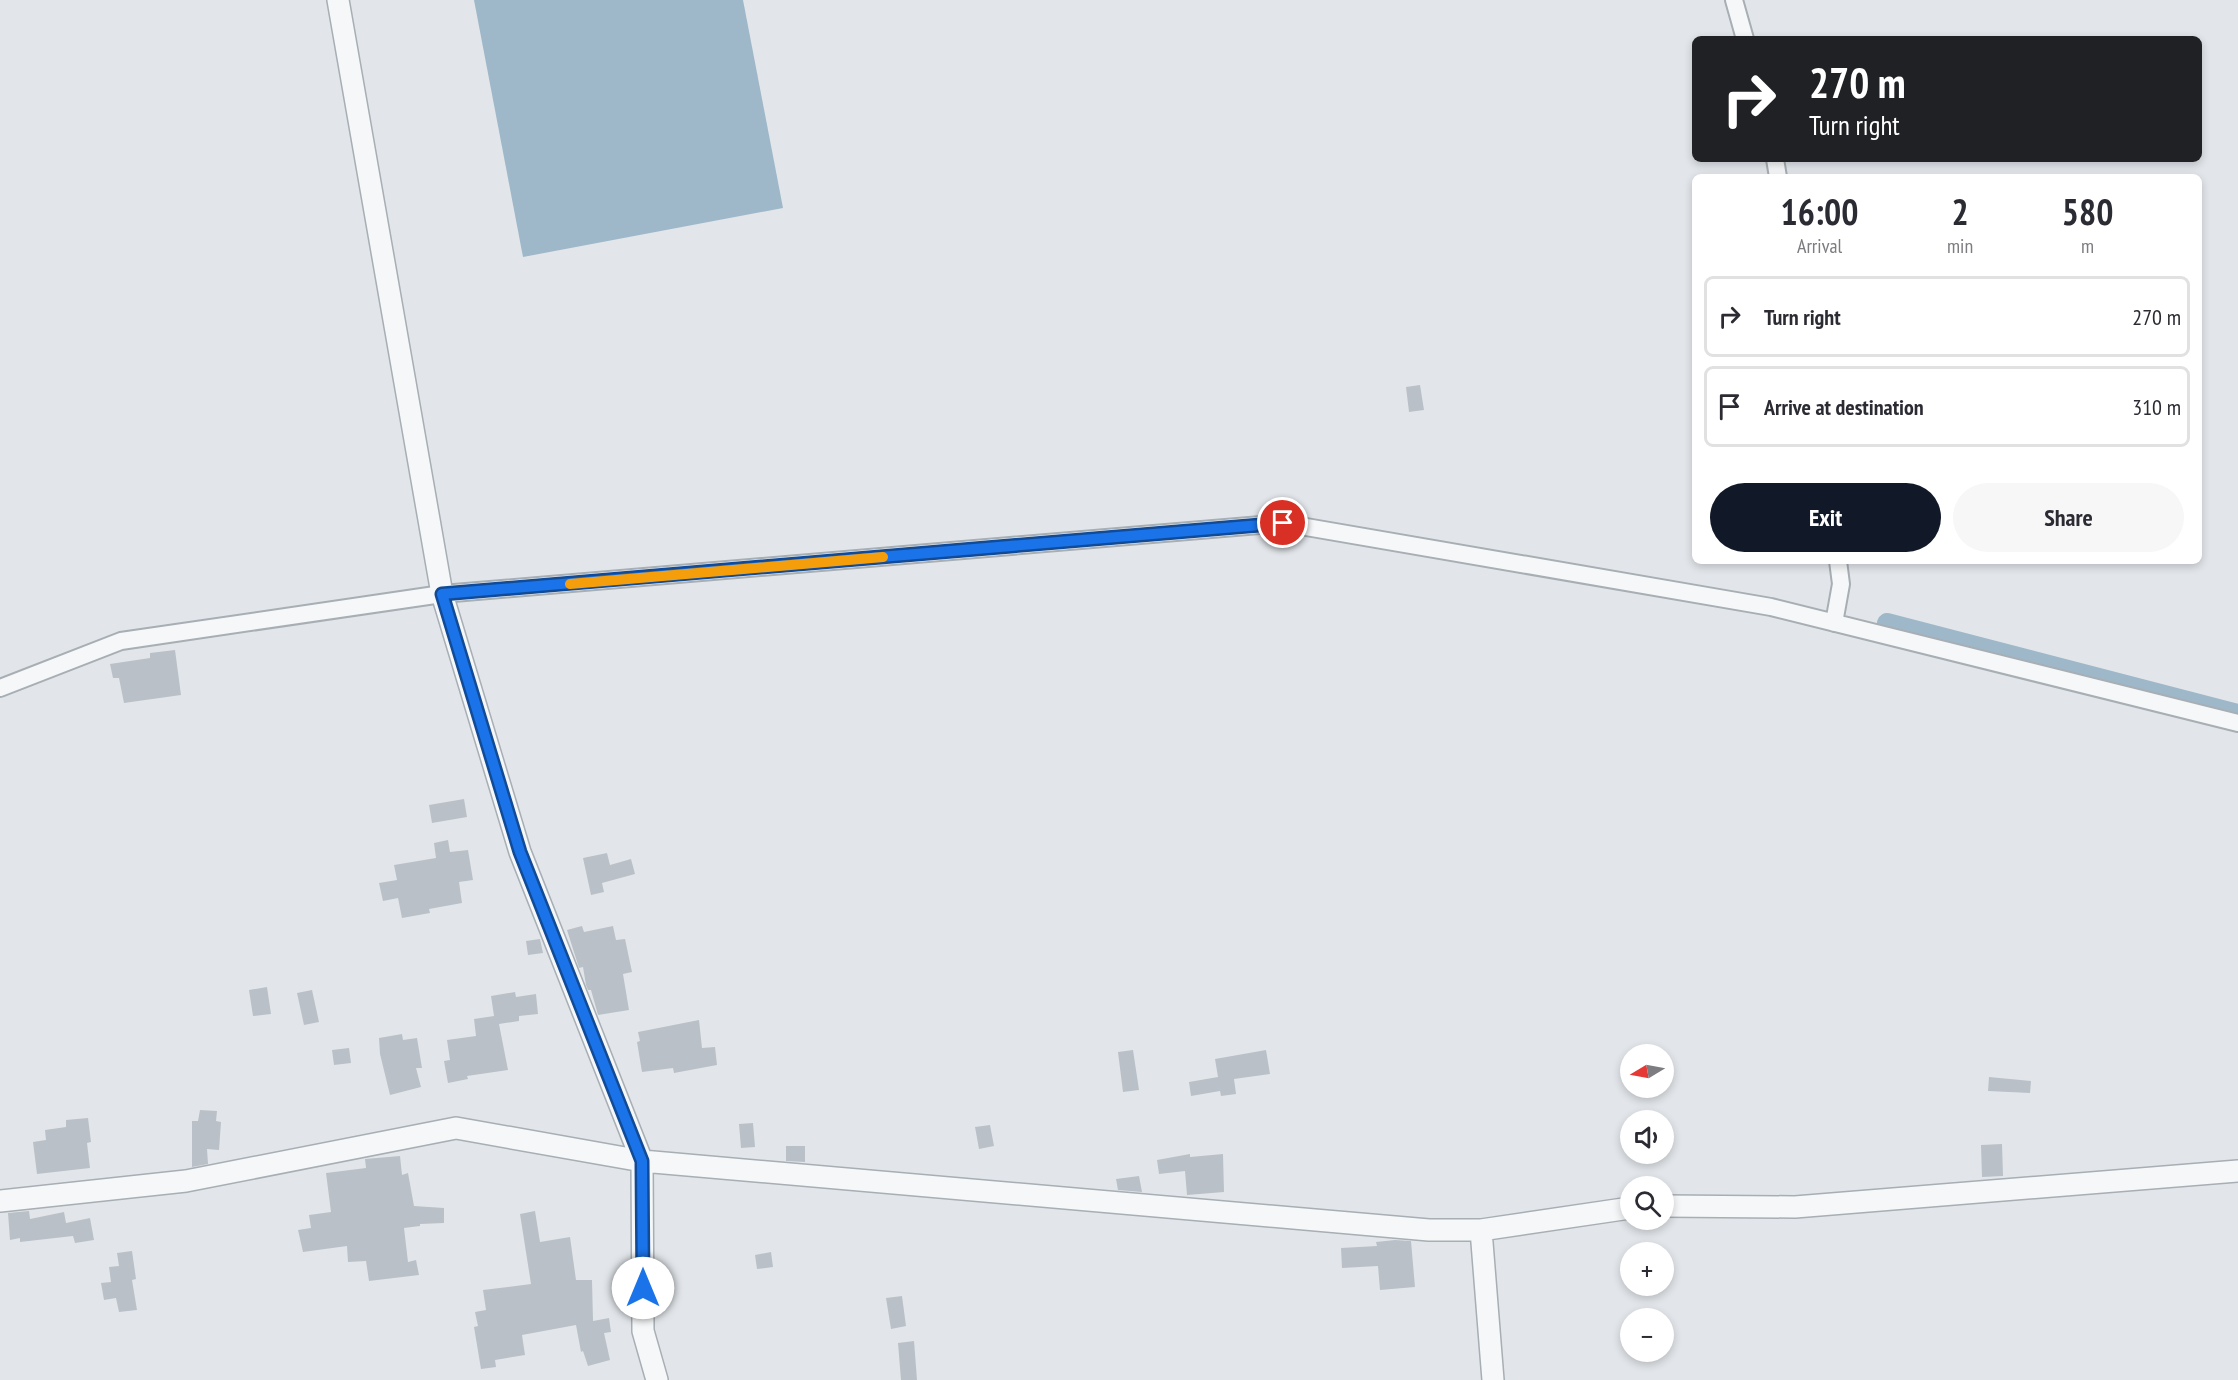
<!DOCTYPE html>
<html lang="en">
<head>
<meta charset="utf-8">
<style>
	:root { --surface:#fff; --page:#f7f7f7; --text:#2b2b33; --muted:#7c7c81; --line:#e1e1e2; --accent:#111827 }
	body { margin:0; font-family:"PT Sans Narrow",sans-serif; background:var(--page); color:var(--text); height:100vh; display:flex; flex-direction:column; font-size:22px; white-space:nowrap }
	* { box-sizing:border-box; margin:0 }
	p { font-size:20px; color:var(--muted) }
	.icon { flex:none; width:33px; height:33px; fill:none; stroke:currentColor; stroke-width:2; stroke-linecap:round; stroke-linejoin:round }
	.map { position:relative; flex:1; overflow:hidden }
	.sheet { position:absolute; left:1692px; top:174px; width:510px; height:390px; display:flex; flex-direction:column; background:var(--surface); border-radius:9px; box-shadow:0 3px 9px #0003 }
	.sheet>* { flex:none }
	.hud { position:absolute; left:1692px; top:36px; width:510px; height:126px; border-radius:9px; box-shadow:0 3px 9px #0003; background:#202124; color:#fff; overflow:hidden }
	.needle { width:39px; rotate:260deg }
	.fabs { position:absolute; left:1620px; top:1044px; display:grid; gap:12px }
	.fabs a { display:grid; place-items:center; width:54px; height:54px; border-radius:50%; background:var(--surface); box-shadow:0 3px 9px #0003; font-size:30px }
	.pin { position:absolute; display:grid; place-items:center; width:51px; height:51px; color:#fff; margin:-26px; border:3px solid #fff; border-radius:50%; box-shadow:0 2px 6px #0007 }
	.me { position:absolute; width:66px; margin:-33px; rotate:0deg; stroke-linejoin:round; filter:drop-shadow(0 0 4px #0008) }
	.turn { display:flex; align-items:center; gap:21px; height:126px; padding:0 18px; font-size:27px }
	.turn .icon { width:78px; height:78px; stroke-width:2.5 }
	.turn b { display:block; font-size:42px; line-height:51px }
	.eta { display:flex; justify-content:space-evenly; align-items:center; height:102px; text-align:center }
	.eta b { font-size:36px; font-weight:700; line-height:42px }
	.button { display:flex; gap:12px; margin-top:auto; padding:12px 18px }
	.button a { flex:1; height:69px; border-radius:36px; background:var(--accent); color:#fff; font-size:24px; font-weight:700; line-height:69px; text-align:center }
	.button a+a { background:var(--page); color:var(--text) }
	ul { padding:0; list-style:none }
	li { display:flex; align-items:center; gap:18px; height:81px; margin:0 12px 9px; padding:0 6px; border:3px solid var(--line); border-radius:9px }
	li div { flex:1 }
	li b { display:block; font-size:22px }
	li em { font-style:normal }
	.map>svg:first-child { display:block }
	.water { fill:#9eb8c9 }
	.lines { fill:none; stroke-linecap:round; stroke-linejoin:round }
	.canal { stroke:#9eb8c9; stroke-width:20 }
	.building { fill:#b9c0c7 }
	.minor-casing { stroke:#a7aeb4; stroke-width:20 }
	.tertiary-casing { stroke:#a7aeb4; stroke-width:24 }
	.minor { stroke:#f5f7f8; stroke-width:16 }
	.tertiary { stroke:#f5f7f8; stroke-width:21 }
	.route-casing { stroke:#114b97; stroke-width:15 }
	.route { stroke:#1a73e8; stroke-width:10 }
	.slow { stroke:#f59e0b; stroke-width:10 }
</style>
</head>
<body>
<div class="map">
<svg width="2238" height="1380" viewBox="0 0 2238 1380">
	<rect width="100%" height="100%" fill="#e2e6ea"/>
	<path class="water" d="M474,0H743L783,208L523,257Z"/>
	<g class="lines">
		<path class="canal" d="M1887,623L2238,714"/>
	</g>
	<path class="building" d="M1420,385L1424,410L1409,412L1406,387Z
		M175,650L181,695L124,703L119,678H113L110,664L150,658V653Z
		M464,799L467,817L432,823L429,805Z
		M448,840L450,852L468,850L473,880L459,882L462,903L429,909L430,913L402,918L398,898L383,901L379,883L397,880L394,865L436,858L434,843Z
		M607,853L610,865L631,859L635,874L602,883L604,892L591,895L583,858Z
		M582,926L584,932L613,926L616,940L625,939L632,972L623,974L629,1010L598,1015L591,990H588L586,985L583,967L579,968L567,930Z
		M540,939L543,953L528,955L526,941Z
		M267,987L271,1014L253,1016L249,990Z
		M312,990L319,1022L304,1025L297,993Z
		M515,992L516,997L536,994L538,1014L519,1016V1021L499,1024L508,1070L467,1076L468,1079L448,1083L444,1061L450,1060L447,1040L476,1036L474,1019L494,1016L491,996Z
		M699,1020L702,1048L715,1047L717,1065L674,1073L673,1068L642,1072L637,1042L640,1041L638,1032Z
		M402,1034L403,1040L417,1038L422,1068H416L421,1087L390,1095L380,1054L379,1038Z
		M349,1048L351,1063L334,1065L332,1050Z
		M1133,1050L1139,1090L1123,1092L1118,1052Z
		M1266,1050L1270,1074L1234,1079L1236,1094L1221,1096L1220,1091L1191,1096L1189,1082L1218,1077L1215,1059Z
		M1989,1077L2031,1081L2030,1093L1988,1091Z
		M200,1110L217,1111L216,1121L221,1122L219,1150L207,1149L208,1164L192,1167V1121H198Z
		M88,1118L91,1142L87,1143L90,1168L37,1174L33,1142L46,1140L45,1130L66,1127V1120Z
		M753,1123L755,1147L741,1148L739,1124Z
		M990,1125L994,1146L979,1149L975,1127Z
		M2002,1144L2003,1176L1982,1177L1981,1145Z
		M786,1146H805V1162L786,1161Z
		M1190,1154V1157L1223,1154L1224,1192L1187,1195L1185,1171L1159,1174L1157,1160Z
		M400,1156L402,1175L408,1173L414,1206L444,1208V1223L420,1224V1226L404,1228L408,1262L416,1260L419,1275L369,1281L366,1261L348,1262L347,1246L303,1252L298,1230L311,1228L309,1215L331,1212L326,1173L366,1168L365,1159Z
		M1139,1176L1142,1192L1118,1190L1116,1179Z
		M29,1211L30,1219L64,1212L66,1223L90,1218L94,1240L75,1243L73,1236L20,1242V1238L10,1240L8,1213Z
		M535,1211L540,1242L570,1237L576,1280H592L593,1321L609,1318L611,1332L604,1333L610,1360L588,1366L583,1351L581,1352L576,1325L522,1335L525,1355L495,1360L496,1367L481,1369L474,1327L478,1326L475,1312L486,1310L483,1290L531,1284L520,1214Z
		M1395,1240L1411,1241L1415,1287L1380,1290L1378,1266L1342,1268L1341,1248L1377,1246L1376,1242Z
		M132,1251L136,1279L132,1280L137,1310L119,1312L116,1298L104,1300L101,1283L111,1282L109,1267L119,1266L117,1253Z
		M771,1252L773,1267L757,1269L755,1255Z
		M902,1296L906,1326L891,1329L886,1298Z
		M914,1341L917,1380H901L898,1343Z"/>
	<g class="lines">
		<g class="minor-casing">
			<path id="minor" d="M1734,0L1745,39
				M1775,159L1778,177
				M1834,623L1841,584L1838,561
				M0,688L121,641L442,594L1283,523L1771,607L2238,723"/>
		</g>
		<g class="tertiary-casing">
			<path id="tertiary" d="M338,0L442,594L520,852L642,1161L643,1331L657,1380
				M0,1201L186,1181L456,1128L642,1161L1429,1230H1481L1630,1208
				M1664,1206L1795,1207L2238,1171
				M1481,1230L1493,1380"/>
		</g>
		<use href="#minor" class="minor"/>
		<use href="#tertiary" class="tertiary"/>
	</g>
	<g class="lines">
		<g class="route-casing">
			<path id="route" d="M643,1288L642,1161L520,852L442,594L1283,523"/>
		</g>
		<use href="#route" class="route"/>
		<path class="slow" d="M570,584L883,557"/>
	</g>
</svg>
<div class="fabs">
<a><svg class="needle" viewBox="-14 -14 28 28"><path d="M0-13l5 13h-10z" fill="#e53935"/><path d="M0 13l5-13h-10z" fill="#7c7c81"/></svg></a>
<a><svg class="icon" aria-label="sound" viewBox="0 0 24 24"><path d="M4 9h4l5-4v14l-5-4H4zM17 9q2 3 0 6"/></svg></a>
<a><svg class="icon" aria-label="search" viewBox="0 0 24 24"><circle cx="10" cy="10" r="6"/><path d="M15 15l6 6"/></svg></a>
<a>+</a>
<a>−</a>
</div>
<div class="pin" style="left:1283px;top:523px;background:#d93025"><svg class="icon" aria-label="arrive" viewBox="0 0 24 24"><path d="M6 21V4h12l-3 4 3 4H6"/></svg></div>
<svg class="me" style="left:643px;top:1288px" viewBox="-20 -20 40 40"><circle r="19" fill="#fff"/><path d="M0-13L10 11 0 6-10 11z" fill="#1a73e8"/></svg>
<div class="hud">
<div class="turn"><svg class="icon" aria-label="right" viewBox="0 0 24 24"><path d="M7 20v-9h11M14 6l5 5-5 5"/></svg><div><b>270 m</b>Turn right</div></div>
</div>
<section class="sheet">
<div class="eta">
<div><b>16:00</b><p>Arrival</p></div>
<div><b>2</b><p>min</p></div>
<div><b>580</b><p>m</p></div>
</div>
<ul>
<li><svg class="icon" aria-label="right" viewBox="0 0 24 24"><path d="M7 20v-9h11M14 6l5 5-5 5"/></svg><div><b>Turn right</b></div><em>270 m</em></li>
<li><svg class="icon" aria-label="arrive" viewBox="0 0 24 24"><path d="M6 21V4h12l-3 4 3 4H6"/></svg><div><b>Arrive at destination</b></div><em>310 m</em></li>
</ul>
<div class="button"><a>Exit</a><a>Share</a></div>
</section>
</div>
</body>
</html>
